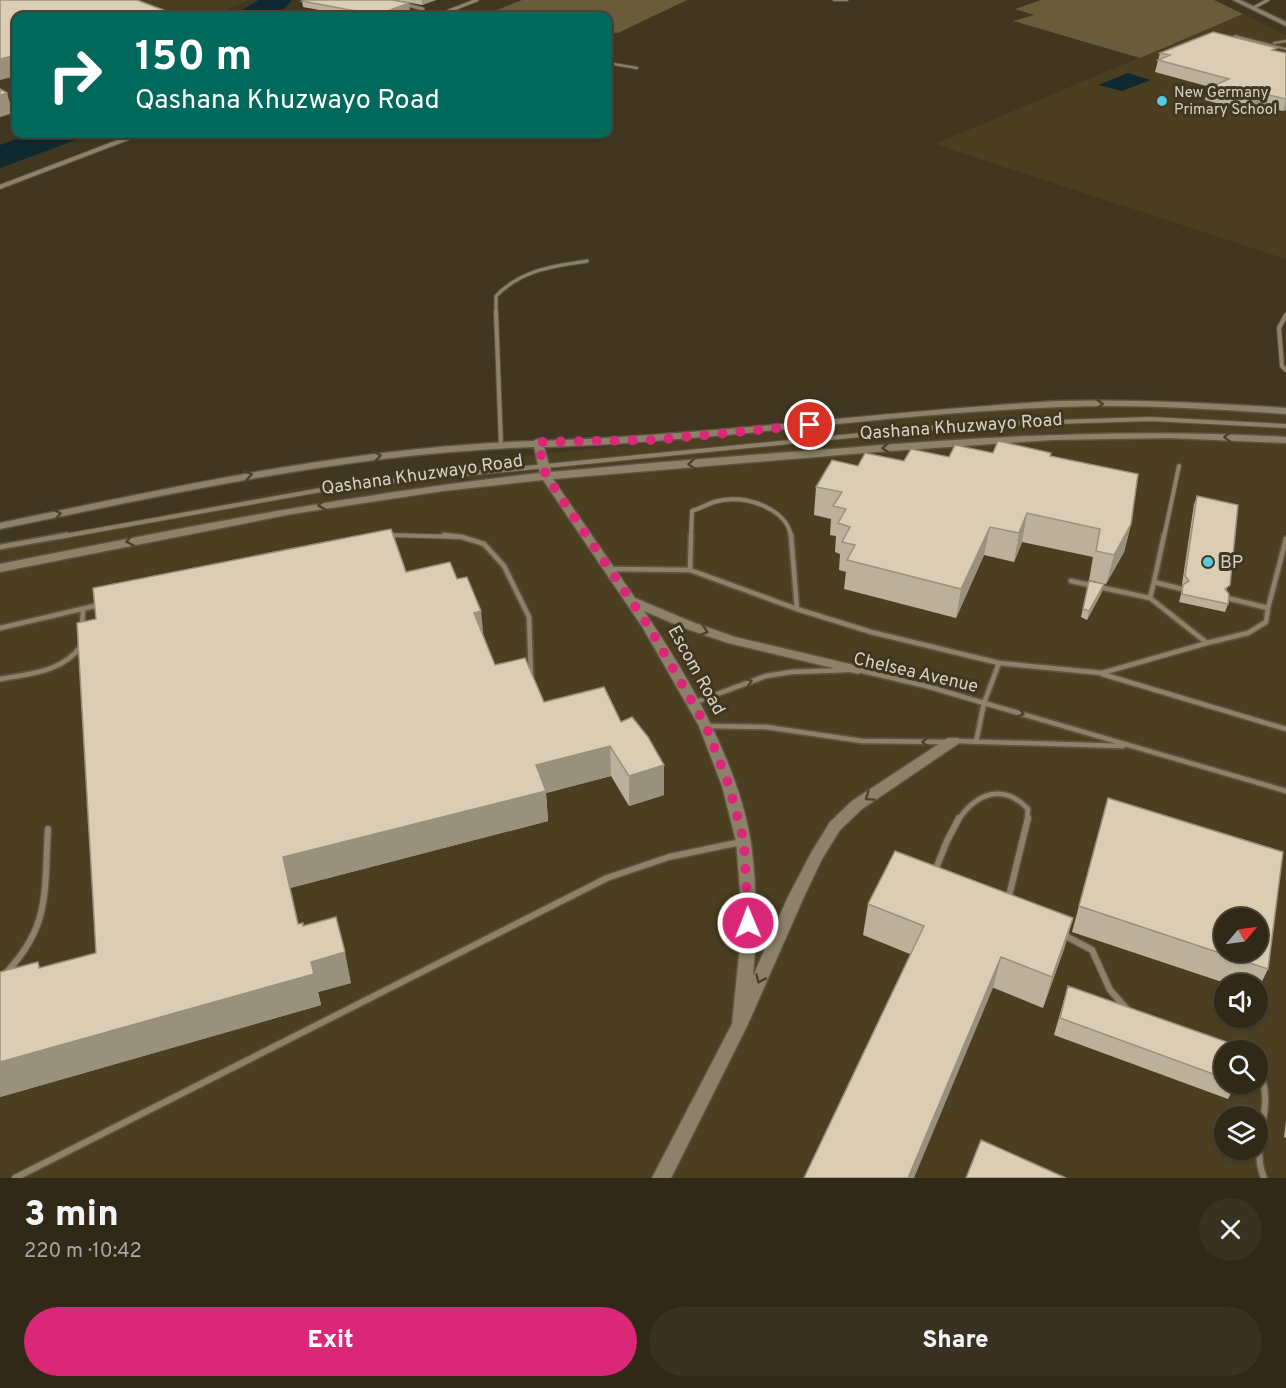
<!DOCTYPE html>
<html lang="en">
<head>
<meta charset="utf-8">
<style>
	:root { --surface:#312918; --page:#393121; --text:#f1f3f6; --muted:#a8a6a2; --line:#4c4537; --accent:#db2777 }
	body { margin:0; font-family:Overpass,sans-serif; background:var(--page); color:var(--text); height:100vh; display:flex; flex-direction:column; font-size:22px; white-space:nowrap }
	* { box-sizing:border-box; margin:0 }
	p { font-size:20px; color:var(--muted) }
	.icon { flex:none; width:33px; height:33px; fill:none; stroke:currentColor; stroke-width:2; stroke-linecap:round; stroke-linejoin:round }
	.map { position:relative; height:1178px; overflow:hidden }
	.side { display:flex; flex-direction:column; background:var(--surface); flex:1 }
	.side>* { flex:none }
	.top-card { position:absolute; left:12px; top:12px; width:600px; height:126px; border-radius:12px; box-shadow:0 2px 4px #0004,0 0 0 2px var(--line); background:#00695c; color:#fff; overflow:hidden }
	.needle { width:39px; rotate:61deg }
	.buttons { position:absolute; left:1214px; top:908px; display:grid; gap:12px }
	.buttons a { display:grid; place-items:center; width:54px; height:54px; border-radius:50%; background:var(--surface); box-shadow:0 2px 4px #0004,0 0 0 2px var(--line); font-size:30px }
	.pin { position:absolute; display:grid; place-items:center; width:51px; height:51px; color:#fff; margin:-26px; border:3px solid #fff; border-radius:50%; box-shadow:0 2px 6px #0007 }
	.me { position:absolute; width:66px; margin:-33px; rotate:359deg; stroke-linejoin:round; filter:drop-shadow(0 0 4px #0008) }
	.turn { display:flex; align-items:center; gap:21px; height:126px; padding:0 24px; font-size:27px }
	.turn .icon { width:78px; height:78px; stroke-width:2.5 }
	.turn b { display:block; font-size:42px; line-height:51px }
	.round { display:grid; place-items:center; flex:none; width:63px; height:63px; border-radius:32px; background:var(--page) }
	.summary { display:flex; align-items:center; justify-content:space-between; height:102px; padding:0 24px }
	h1 { font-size:36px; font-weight:800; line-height:45px }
	.button { display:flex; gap:12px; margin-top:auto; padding:12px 24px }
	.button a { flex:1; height:69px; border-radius:36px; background:var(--accent); color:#fff; font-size:24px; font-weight:800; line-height:69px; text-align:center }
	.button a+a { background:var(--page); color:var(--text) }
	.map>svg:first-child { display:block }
	.built { fill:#4c3f21; fill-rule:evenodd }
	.green { fill:#6a5b3a }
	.water { fill:#0e292f }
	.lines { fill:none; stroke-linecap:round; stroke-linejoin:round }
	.river { fill:#0e292f; fill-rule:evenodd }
	.lane-far4-casing { stroke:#5c5440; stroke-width:4 }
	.lane-far3-casing { stroke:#5c5440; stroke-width:5 }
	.lane-far2-casing { stroke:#5c5440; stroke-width:6 }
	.lane-far1-casing { stroke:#5c5440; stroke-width:8 }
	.lane-casing { stroke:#5c5440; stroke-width:9 }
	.street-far1-casing { stroke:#5c5440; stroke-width:4.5 }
	.street-casing { stroke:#5c5440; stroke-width:6 }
	.secondary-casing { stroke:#5c5440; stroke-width:3 }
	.lane-far4 { stroke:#8d8269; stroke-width:2 }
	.lane-far3 { stroke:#8d8269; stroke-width:3 }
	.lane-far2 { stroke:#8d8269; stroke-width:4 }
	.lane-far1 { stroke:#8d8269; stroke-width:4.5 }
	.lane { stroke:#8d8269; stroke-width:6 }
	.street-far1 { stroke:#8d8269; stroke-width:3 }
	.street { stroke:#8d8269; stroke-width:4 }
	.secondary { fill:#8d8269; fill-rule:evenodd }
	.wall { fill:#bbb09a }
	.shaded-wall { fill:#99907d }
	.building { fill:#dacdb3; stroke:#99907d; stroke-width:1.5; fill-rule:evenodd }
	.oneway { stroke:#4c422b }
	.route { stroke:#db2777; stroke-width:10; stroke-dasharray:0 18 }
	.poi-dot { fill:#56c9e0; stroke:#413720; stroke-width:2 }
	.labels { text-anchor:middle; stroke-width:6; stroke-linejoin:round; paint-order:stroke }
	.far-poi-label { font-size:15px; fill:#d7d1c4; stroke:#413720; text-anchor:start }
	.street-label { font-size:18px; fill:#d7d1c4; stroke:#413720 }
	.poi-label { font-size:18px; fill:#d7d1c4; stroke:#413720; text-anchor:start }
</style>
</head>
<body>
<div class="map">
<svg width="1286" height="1178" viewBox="0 0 1286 1178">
	<rect width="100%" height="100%" fill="#413720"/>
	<path class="built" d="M0,0H250L227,9L226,16H16V114L0,118Z
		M1243,14L1286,35V259L935,144Z
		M1140,404L1286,412V1178H0V547L298,488L540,454L992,410ZM1224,918H1257V951H1224ZM1224,984H1257V1017H1224ZM1224,1050H1257V1083H1224ZM1224,1116H1257V1149H1224Z"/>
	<path class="green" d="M522,0H687L618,33L608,32V16H528L497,10Z
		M1041,0H1214L1243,14L1140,58L1013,21L1034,15L1015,9Z"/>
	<path class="water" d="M1128,73L1151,80L1122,91L1098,85Z"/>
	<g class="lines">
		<path class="river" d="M259,0H292C279,19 259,16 238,16L242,10Z
			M31,134H78L73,141L0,168V145Z"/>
		<g class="lane-far4-casing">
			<path id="lane-far4" d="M834,0H847
				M1235,36L1286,49
				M1274,43L1286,41
				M608,63L637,68"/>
		</g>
		<g class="lane-far3-casing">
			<path id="lane-far3" d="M496,314V296C521,270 553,266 587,261"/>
		</g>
		<g class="lane-far2-casing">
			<path id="lane-far2" d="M496,312L501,445
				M1286,315L1279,328L1282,366L1286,370
				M389,535L458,537
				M59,537L343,486L961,425L1151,419L1286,426
				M691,537L692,511C701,508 709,503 718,501C743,494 788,508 791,537
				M1164,537L1179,466"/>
		</g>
		<g class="lane-far1-casing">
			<path id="lane-far1" d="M444,535L462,537L484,544L504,566L529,617L531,676
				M791,535L797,609
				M0,547L67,535
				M610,569L690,570L797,609L871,632L999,663
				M690,570L691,535
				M1071,581L1150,598
				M1154,582L1164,535
				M1227,598L1268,608L1286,539
				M82,626L83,611
				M0,628L99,605
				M1207,643L1248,633L1266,622L1268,608
				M859,670L926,686L1286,791
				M1102,674L1286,729
				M0,679C29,674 63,672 81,646
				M693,703L766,676L791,672L847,670
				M707,726L766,727L862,741L946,742
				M954,741L1123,746
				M976,742L984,703L999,663L1102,673L1207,643L1150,598L1154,582L1182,589
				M959,819C977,793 1003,783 1028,809L1027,819"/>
		</g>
		<g class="lane-casing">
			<path id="lane" d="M935,871L947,841L959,818
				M1008,900L1028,818
				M1062,934L1092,950L1110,990L1126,1008
				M0,979C51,929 44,895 48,829
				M1257,1067C1279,1108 1248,1138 1264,1178
				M15,1178L607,878L669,857L741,842"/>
		</g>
		<g class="street-far1-casing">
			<path id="street-far1" d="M404,4L423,9L420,16
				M1253,8L1268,0
				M436,16L477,0
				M127,139L139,134"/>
		</g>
		<g class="street-casing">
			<path id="street" d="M0,187L131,137"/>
		</g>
		<g class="secondary-casing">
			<path id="secondary" d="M1233,0H1240L1286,22V26Z
				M1058,401C1134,399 1210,403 1286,408V414C1211,409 1135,404 1060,407C887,413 717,442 544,447L551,472C649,463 747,455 845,448C992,436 1138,428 1286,437V443L1169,438L1052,440L876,452L553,479L635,598L692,622L735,637L858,666L864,670L858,674L728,643L684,628L644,611C688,675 739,765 751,843C757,888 757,931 753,976L787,899L811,853L830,822L852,801L948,738H958L960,741L958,744L862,809L840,830L822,859L803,899L748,1024L671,1178H652L732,1024L740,945L741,902L736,841L722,786L699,726L643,628L543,480L443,491L292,514L0,572V564C180,528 357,493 540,473L534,447C351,453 179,492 0,529V523C178,486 351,447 533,441L538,439L542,441C715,435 886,411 1058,401Z"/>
		</g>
		<use href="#lane-far4" class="lane-far4"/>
		<use href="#lane-far3" class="lane-far3"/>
		<use href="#lane-far2" class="lane-far2"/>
		<use href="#lane-far1" class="lane-far1"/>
		<use href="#lane" class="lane"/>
		<use href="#street-far1" class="street-far1"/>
		<use href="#street" class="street"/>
		<use href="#secondary" class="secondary"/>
	</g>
	<path class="wall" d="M395,0H436L422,5Z
		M302,1L410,10L392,16H351L303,7Z
		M1276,51L1286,53V110L1283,111L1266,107L1250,112L1205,100L1208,88L1210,87L1155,72L1160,53Z
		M993,453H1051L1050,456L1131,524L1124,552L1106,584L1089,580L1093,557L1022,542L1014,562L984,555L956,618L844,589L846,572L839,570L840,554L835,552L836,536L830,535L831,519L814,515L816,487L858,466Z
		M1197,496L1228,593V604L1225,612L1179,602L1183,586L1182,584L1194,504Z
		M406,572L457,579L483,636L495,665L544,702L621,722L664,795L629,806L611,776L546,793L548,821L290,888L298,924L303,926L351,983L318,992L321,1005L0,1097V972L38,962L40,968L96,953Z
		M1089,581L1102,592L1087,620L1081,617Z
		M1108,798L1268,969L1257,992V984H1228L1072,932Z
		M868,904L1073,918L1064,949L1043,1008L863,935Z
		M1068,986L1224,1050V1083H1236L1228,1099L1054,1035Z
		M1286,1121V1138L1284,1137Z"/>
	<path class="shaded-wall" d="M422,0H436L422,5Z
		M409,3L410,10L392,16H377V15Z
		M16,55V76L0,80V59Z
		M7,93L13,113L0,117V95Z
		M1269,95L1266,107L1250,112L1253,100Z
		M1286,100V110L1283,111Z
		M1027,513L1022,542L1014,562L1019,533Z
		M1131,524L1124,552L1106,584L1114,555Z
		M990,527L984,555L956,618L961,589Z
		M1104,584L1102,592L1087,620L1089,611Z
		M481,611L484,640L474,613Z
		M610,746L611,776L546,793L548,821L290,888L283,857L536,765Z
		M664,765V795L629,806V776Z
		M1073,918L1064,949L1043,1008L1052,977Z
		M345,952L351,983L318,992L321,1005L0,1097V1062L311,962Z
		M1001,957L993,988L914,1178H908Z"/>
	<path class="building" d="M0,0H137L179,16H16V55L0,59Z
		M305,0H392L409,3L377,15L302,1Z
		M1213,32L1277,48L1272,50L1286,53V99L1269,95L1253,100L1208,88L1229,79L1158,60L1170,55L1160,53Z
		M0,89L7,93L0,95Z
		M998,441L1051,453L1050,456L1138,474L1131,524L1114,555L1096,551L1100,529L1027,513L1019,533L990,527L961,589L847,560L855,545L842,542L850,527L838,523L846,509L833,506L842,492L816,487L832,460L858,466L865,453L904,461L911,449L949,457L955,445L993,453Z
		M1197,496L1238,505L1230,585L1225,589L1229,594L1228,604L1182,594L1183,585L1189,581L1185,576Z
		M391,529L406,572L450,562L457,579L467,577L481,611L474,613L495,665L525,658L544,702L604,687L621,722L632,717L648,737L664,765L629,776L610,746L536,765L546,791L283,857L298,924L303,923V926L336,917L345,952L311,962L314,974L0,1062V972L38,962L39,968L96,953L77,623L96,619L93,588Z
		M1089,581L1104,584L1089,611L1083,609Z
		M1108,798L1283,852L1268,969L1079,906ZM1224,918H1257V951H1224Z
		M895,851L1073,918L1052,977L1001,957L908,1178H804L924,926L868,904Z
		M1068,986L1241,1047V1050H1224V1078L1060,1018Z
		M981,1140L1066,1178H966Z"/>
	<defs><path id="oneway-chevron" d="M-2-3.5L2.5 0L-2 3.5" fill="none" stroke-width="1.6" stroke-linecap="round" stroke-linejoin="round" transform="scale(1.5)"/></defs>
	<g class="oneway">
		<use href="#oneway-chevron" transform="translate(1099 404) rotate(-1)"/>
		<use href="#oneway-chevron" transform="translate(1228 437) rotate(-178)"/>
		<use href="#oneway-chevron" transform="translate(886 448) rotate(175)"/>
		<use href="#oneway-chevron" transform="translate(377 456) rotate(-7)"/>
		<use href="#oneway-chevron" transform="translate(692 464) rotate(175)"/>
		<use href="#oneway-chevron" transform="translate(248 475) rotate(-10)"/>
		<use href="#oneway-chevron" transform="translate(322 505) rotate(171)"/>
		<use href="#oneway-chevron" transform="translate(57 514) rotate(-12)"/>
		<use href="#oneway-chevron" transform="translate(130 541) rotate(169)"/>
		<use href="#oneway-chevron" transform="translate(704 631) rotate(18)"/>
		<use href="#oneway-chevron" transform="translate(748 682) rotate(-19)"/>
		<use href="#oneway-chevron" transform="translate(1020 713) rotate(17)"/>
		<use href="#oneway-chevron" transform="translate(926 742) rotate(178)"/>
		<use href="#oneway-chevron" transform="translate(869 797) rotate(146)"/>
		<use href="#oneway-chevron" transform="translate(760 979) rotate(114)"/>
	</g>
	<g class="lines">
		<path class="route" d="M748,923L744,841L729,786L706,726L649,627L546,476L538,442L654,440L810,425"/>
	</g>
	<g class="poi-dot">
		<circle cx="1162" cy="101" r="6"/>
		<circle cx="1208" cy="562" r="6"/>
	</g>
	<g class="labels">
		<g class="far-poi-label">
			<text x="1174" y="97">New Germany<tspan x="1174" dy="17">Primary School</tspan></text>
		</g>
		<g class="street-label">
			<text transform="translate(961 426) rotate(-4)" y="6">Qashana Khuzwayo Road</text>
			<text transform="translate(422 474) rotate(-8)" y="6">Qashana Khuzwayo Road</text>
			<text transform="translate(697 670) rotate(61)" y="6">Escom Road</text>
			<text transform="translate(916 672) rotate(13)" y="6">Chelsea Avenue</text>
		</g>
		<g class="poi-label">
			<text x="1220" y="568">BP</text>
		</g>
	</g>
</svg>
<div class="buttons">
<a><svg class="needle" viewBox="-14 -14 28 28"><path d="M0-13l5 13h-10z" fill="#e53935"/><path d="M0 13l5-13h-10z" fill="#a8a6a2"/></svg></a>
<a><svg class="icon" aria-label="sound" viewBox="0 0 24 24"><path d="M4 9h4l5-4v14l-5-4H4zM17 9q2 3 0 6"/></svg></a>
<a><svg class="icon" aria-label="search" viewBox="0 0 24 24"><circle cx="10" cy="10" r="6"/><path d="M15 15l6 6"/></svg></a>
<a><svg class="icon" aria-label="layers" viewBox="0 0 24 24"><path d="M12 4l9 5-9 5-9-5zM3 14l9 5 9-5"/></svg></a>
</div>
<div class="pin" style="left:810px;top:425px;background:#d93025"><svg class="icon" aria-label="arrive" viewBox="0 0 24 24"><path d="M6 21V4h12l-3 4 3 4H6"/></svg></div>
<svg class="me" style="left:748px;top:923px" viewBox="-20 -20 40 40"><circle r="17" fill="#db2777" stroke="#fff" stroke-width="3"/><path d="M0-11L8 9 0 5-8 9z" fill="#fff"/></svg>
<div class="top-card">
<div class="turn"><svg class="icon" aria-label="right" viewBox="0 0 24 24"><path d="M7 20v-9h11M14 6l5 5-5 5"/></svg><div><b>150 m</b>Qashana Khuzwayo Road</div></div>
</div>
</div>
<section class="side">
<div class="summary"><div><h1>3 min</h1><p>220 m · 10:42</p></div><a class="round"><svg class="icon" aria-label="close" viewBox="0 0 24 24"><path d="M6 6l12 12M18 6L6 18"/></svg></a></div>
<div class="button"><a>Exit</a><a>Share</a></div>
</section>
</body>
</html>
